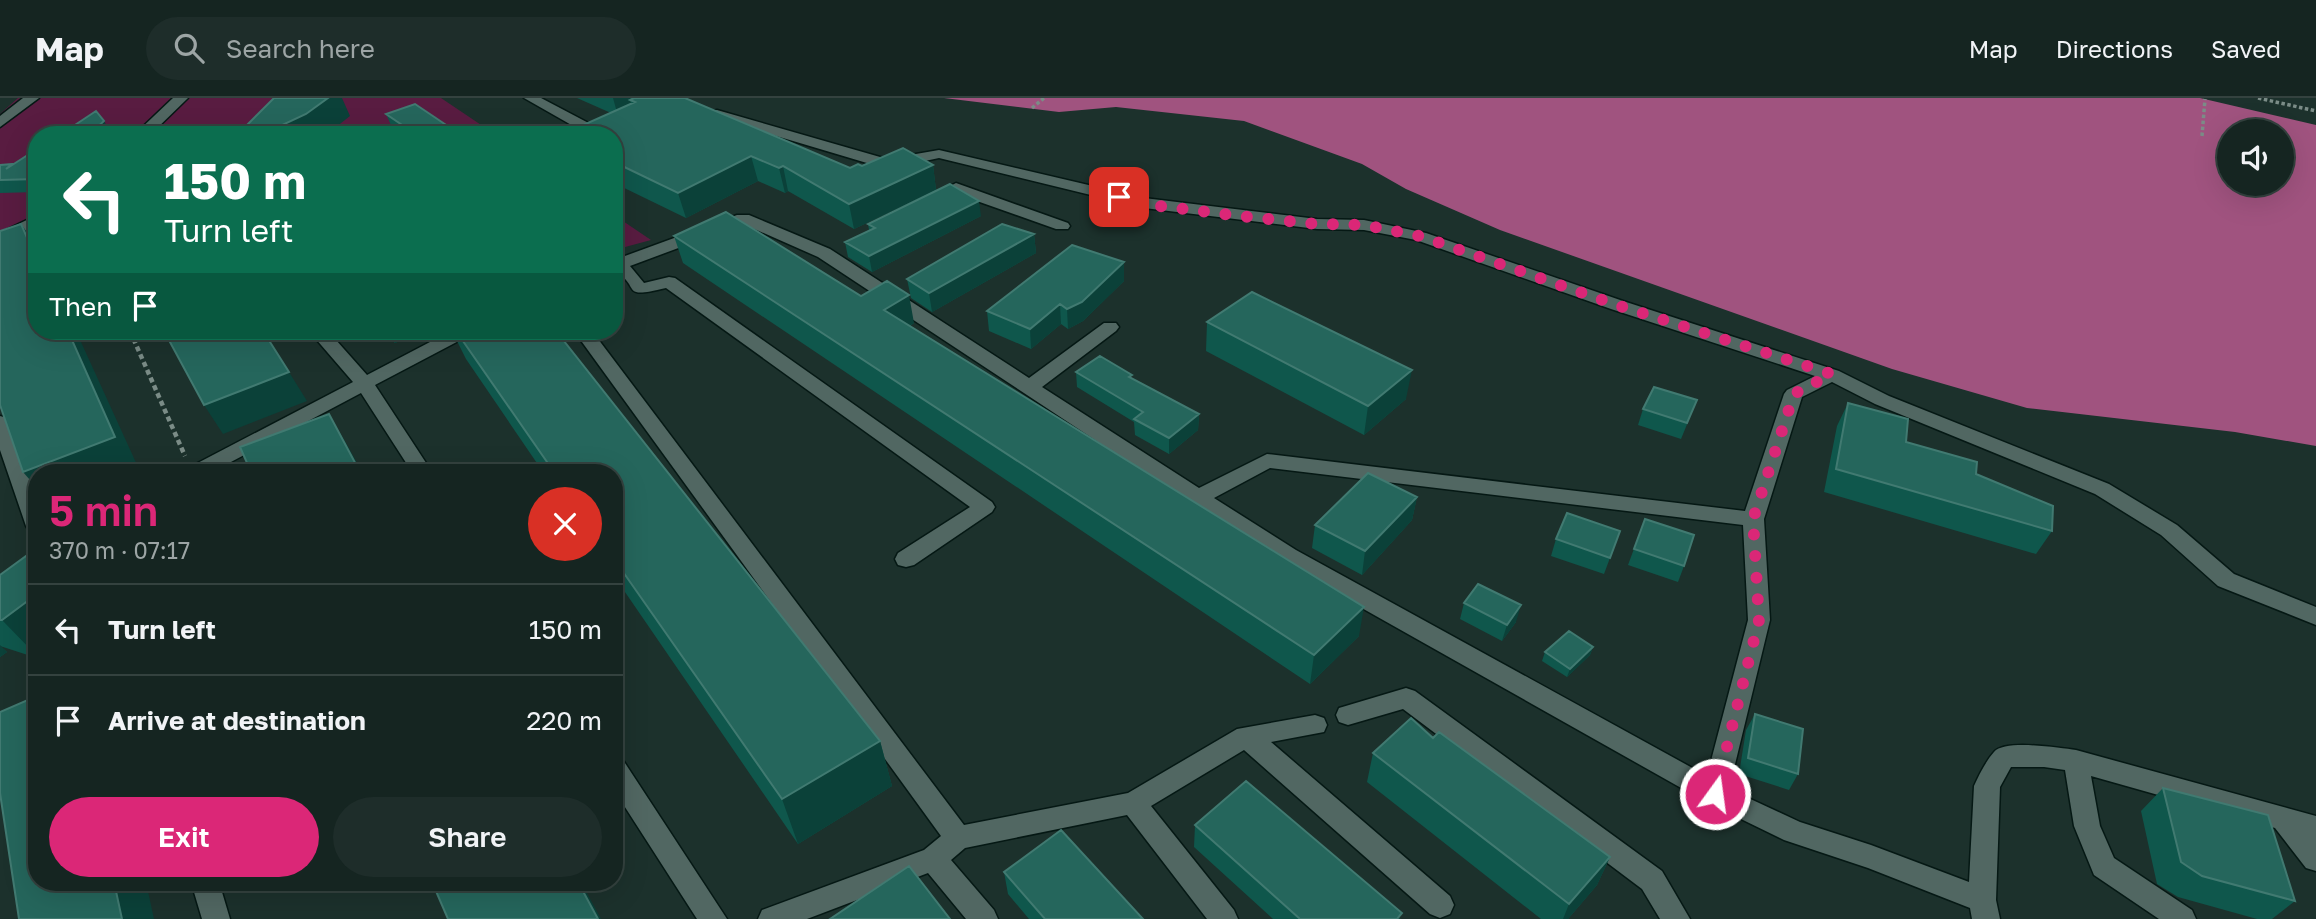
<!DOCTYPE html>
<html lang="en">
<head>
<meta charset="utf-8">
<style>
	:root { --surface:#152521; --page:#1e2d2a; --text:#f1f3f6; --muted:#9da5a5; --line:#34423f; --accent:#db2777 }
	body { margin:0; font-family:"Golos Text",sans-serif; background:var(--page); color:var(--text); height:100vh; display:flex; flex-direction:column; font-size:26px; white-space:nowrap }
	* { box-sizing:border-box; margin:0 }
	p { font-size:23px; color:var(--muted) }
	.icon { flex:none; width:38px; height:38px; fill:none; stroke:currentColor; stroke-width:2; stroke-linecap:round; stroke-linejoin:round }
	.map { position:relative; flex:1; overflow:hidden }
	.panel { position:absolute; left:28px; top:366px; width:595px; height:427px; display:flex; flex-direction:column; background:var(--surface); border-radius:28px; box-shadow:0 7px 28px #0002,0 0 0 2px var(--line) }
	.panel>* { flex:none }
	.banner { position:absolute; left:28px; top:28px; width:595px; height:214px; border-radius:28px; box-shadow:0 7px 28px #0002,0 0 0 2px var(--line); background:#0b6e4f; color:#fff; overflow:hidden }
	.tools { position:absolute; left:2217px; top:21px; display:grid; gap:14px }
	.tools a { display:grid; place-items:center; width:77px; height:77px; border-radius:50%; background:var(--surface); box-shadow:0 7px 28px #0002,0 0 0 2px var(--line); font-size:35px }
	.pin { position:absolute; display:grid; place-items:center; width:60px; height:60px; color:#fff; margin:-30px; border-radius:14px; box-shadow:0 4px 10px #0006 }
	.me { position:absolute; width:77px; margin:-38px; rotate:14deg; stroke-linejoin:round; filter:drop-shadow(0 0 5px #0008) }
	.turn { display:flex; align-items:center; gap:24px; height:147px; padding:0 21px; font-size:32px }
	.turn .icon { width:91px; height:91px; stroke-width:2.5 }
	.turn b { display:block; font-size:49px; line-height:60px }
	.then { display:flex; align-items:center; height:66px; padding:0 21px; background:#0003; gap:14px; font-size:26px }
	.round { display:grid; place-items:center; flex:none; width:74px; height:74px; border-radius:37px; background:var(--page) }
	.head { display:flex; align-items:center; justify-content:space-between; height:119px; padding:0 21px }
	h1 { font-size:42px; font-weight:600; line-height:52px; color:var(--accent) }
	.action { display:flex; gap:14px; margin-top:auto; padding:14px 21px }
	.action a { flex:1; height:80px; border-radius:42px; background:var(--accent); color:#fff; font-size:28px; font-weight:600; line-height:80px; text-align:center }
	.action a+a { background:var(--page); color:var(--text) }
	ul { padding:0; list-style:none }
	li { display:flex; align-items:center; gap:21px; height:91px; padding:0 21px; border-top:2px solid var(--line) }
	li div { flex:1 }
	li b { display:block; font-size:26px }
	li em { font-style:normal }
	header { display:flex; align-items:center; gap:42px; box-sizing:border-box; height:98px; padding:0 35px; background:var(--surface); border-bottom:2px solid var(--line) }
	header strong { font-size:33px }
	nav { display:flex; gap:38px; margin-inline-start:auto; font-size:24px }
	.search { width:490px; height:63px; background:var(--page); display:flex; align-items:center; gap:18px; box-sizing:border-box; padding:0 24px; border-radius:38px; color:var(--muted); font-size:26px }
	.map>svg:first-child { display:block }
	.green { fill:#591c41 }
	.water { fill:#a0537f; fill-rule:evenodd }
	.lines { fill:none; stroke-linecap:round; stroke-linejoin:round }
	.minor-casing { stroke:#051814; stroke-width:3 }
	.path-far1 { stroke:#7b8c87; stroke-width:3.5; stroke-dasharray:3.5 2.5; stroke-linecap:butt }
	.path { stroke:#7b8c87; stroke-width:4.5; stroke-dasharray:5 3.5; stroke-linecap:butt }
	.minor { fill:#516762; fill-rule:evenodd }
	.wall { fill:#0f574c }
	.shaded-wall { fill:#0b4139 }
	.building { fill:#25665c; stroke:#417a71; stroke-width:2 }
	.route { stroke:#db2777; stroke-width:12; stroke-dasharray:0 21.6 }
</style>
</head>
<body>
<header>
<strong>Map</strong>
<div class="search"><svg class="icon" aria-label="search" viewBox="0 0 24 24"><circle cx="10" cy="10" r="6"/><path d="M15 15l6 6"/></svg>Search here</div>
<nav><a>Map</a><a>Directions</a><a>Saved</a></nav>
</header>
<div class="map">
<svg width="2316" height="821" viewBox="0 0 2316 821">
	<rect width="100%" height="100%" fill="#1c312c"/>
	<path class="green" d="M18,0H441L496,37H37V125L0,136V16Z
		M614,117L651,142L614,152Z"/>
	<path class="water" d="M944,0H2200L2316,27V348L2235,334L2027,310L1892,271L1500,132L1406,91L1362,66L1244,23L1116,9L1059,14ZM2230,33H2282V86H2230Z"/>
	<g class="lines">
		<g class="minor-casing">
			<path id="minor" d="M23,0H39L0,29V18Z
				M173,0H188L150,37H134Z
				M524,0H541L598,30L607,28L614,32L608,37H589Z
				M717,12L887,61L939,52L1144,100L1317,121L1364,122L1426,135L1623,203L1839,273L1889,298L2109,386L2177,427L2234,476L2316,509V527L2218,488L2161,437L2095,396L1875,306L1832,284L1802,299L1764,421L1770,522L1729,691L1800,724L1871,747L1969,784L1974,688C1979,677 1986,663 1994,654C2005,641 2059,650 2076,652L2316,718V773L2306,770L2275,730L2091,678L2100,728L2114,760L2192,812L2196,821H2159L2094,777L2074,728L2065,672L2044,669H2011L2000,689L1996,802L2000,821H1972L1970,810L1868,770L1784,742L1706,704L1280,464L818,159L743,126L630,168L644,185L669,179L675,180L992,404L995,409L992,414L914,467L906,469L898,467L895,461L898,455L970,409L666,190C617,202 643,188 614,173V162L737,117H749L830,151L1029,280L1104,225H1116L1119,229L1116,233L1042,289L1199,390L1267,356L1745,413L1784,296L1787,292L1815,278L1611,211L1416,142L1364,132L1317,131L1144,110L939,60L887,71L712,19V13ZM1270,370L1743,427L1748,522L1707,678L1296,452L1214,400Z
				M956,85L1068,125L1070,128L1068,131H1056L957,96L933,106L925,101Z
				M37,117V128L0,146V135Z
				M309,233H328L367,277L451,233H473L470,237L375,287L432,374H412L361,295L212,374H187L190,369L353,284Z
				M574,233H592L964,727L1128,695L1237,631L1315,617L1324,620L1327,627L1324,634L1271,644L1450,798L1454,807L1450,816L1440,820L1430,816L1244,652L1151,708L1234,812L1238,821H1207L1127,717L965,750L951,762L994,812L998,821H966L928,775L807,821H758L762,812L924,752L941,738Z
				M0,318L7,320L10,324L37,398V435L29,433L26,428L0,352Z
				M1406,590L1415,593L1662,773L1690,821H1660L1642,791L1403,611L1348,627L1339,624L1336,617L1339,610Z
				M614,659L623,662L727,821H697L614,692Z
				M191,784H219L230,821H202Z"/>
		</g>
		<path class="path-far1" d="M2258,0L2316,13
			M1032,10L1044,0
			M2202,38L2205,1"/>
		<path class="path" d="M130,233L185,358"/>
		<use href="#minor" class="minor"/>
	</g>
	<path class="wall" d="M577,0H685L850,70L862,68L933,67L936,92L854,131L788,93L785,95L758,83L686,120L614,85V37L611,15Z
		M386,16L461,37H397L395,36Z
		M37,51V94L0,95V67H12Z
		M981,118L872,174L848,159L845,144L869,132L868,126Z
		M1034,136L1036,155L932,214L911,200L907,181Z
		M674,138L861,198L914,225L910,228L1359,538L1310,586L683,165Z
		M1124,164V183L1083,223L1068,231L1061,226L1031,251L989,233L987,213Z
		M1207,224L1406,301L1364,337L1206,253Z
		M381,233H423L395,245Z
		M452,233H556L880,643L892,688L798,746L614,478V374H543L466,261Z
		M1076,274L1132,281L1199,316L1198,332L1169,356L1135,337L1134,324L1077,289Z
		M1697,302L1681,341L1638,327L1643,311Z
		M1848,305L1906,344L2052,433L2036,456L1824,394L1837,328Z
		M1417,399L1412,422L1362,477L1312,450L1315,427Z
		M1645,421L1684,468L1678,484L1628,467Z
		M1620,433L1604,476L1551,458L1556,441Z
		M37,450V560L0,548L7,554L0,559V477Z
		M1464,505L1516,524L1502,543L1460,521Z
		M1593,549L1590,557L1567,579L1542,563L1545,554Z
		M1755,616L1798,676L1789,692L1739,676L1746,632Z
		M1373,655L1610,759L1597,787L1568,821H1541L1367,684Z
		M2163,690L2295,803L2272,821H2257L2178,799L2157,786L2141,713Z
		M1195,727L1401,821H1273L1194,749Z
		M1004,774L1143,821H1029L1008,796Z"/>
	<path class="shaded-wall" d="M328,0H342L350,18L326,37H261Z
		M613,0H648L635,4L630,2L633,12L618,18Z
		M104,23L111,35L109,37H89Z
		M751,58L758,83L686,120L678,95Z
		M933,67L936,92L854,131L849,106Z
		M783,68L788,93L785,95L779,70Z
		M979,103L981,118L872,174L869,158Z
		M21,126L37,148V162Z
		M1034,136L1036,155L932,214L929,195Z
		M1124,164V183L1083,223L1068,231L1067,211Z
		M909,197L914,225L890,240L884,212Z
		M1060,206L1061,226L1031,251L1030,231Z
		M68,233H76L138,369L123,374H37V390L23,374Z
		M388,233H423L395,245Z
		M1412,272L1406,301L1364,337L1368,308Z
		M289,274L307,303L223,336L204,307Z
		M329,316L346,345L362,374H360Z
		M1199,316L1198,332L1169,356V340Z
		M1417,399L1412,422L1362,477L1365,453Z
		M37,496V558L2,522Z
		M1521,507L1516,524L1502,543L1507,527Z
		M1364,509L1359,538L1310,586L1314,557Z
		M0,547L7,554L0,559Z
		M1593,549L1590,557L1567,579L1570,571Z
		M880,643L892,688L798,746L782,701Z
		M1610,759L1597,787L1568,821H1563L1569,806Z
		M114,784H146L154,821H122Z
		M578,784H581L601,821H598Z"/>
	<path class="building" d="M274,0H328L306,16L261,37H237Z
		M634,0H685L850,70L858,66L862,68L903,50L933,67L849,106L783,68L779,70L751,58L678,95L614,64V37H574L572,32L635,4L630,2Z
		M415,6L461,37H417L386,16Z
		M96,13L104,23L89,37H60Z
		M37,51V81L0,82V67L12,66L6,71Z
		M950,86L979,103L869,158L845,144L875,130L868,126Z
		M726,114L861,198L887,183L909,197L884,212L1364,509L1314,557L674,138Z
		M21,126L37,162V233H68L115,339L23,374L0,307V133Z
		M1002,126L1034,136L929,195L907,181Z
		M1072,147L1124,164L1082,204L1067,211L1060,206L1030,231L987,213Z
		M1252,194L1412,272L1368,308L1207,224Z
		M164,233H263L289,274L204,307Z
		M456,233H556L880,643L782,701L614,461V374H554Z
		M1100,258L1132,277L1129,279L1199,316L1169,340L1134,321L1143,314L1076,274Z
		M1654,289L1697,302L1687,325L1643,311Z
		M1848,305L1908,321L1906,344L1977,364L1976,376L2053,408L2052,433L1836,371Z
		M329,316L360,374H251L240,349Z
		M1368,375L1417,399L1365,453L1315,427Z
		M1567,415L1620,433L1610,460L1556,441Z
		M1645,421L1694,437L1684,468L1634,451Z
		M37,450V496L2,522H0V477Z
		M1478,486L1521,507L1507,527L1464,505Z
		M1569,533L1593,549L1570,571L1545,554Z
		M37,598V784H114L122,821H19L0,695V614Z
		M1755,616L1803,631L1798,676L1748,660Z
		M1411,620L1433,640L1439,634L1610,759L1569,806L1373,655Z
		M1246,683L1402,815L1397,821H1300L1195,727Z
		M2163,690L2268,717L2295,803L2202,778L2181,764Z
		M1061,732L1143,821H1045L1004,774Z
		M909,768L950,821H830Z
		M432,784H578L598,821H448Z"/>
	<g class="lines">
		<path class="route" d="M1119,99L1144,106L1231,117L1317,126L1364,127L1420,138L1617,207L1832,276L1794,296L1753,421L1759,522L1715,696"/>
	</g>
</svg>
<div class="tools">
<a><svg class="icon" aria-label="sound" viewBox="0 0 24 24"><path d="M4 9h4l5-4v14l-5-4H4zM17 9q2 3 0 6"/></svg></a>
</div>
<div class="pin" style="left:1119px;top:99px;background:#d93025"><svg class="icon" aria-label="arrive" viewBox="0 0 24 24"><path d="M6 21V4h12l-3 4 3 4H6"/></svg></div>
<svg class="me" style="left:1715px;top:696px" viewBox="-20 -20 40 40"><circle r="17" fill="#db2777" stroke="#fff" stroke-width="3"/><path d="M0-11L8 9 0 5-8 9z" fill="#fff"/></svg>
<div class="banner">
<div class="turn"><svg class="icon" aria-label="left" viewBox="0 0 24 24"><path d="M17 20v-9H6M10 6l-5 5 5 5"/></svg><div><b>150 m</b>Turn left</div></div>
<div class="then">Then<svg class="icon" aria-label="arrive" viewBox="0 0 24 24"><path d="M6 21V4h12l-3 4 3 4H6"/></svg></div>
</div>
<section class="panel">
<div class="head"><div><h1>5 min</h1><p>370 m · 07:17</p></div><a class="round" style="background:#d93025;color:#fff"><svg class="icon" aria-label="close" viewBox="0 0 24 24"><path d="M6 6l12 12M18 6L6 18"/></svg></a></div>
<ul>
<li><svg class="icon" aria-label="left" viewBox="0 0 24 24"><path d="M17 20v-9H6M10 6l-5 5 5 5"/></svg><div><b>Turn left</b></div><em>150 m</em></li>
<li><svg class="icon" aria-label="arrive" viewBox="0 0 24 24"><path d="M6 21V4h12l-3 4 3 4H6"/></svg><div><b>Arrive at destination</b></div><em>220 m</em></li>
</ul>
<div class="action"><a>Exit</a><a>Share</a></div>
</section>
</div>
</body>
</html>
